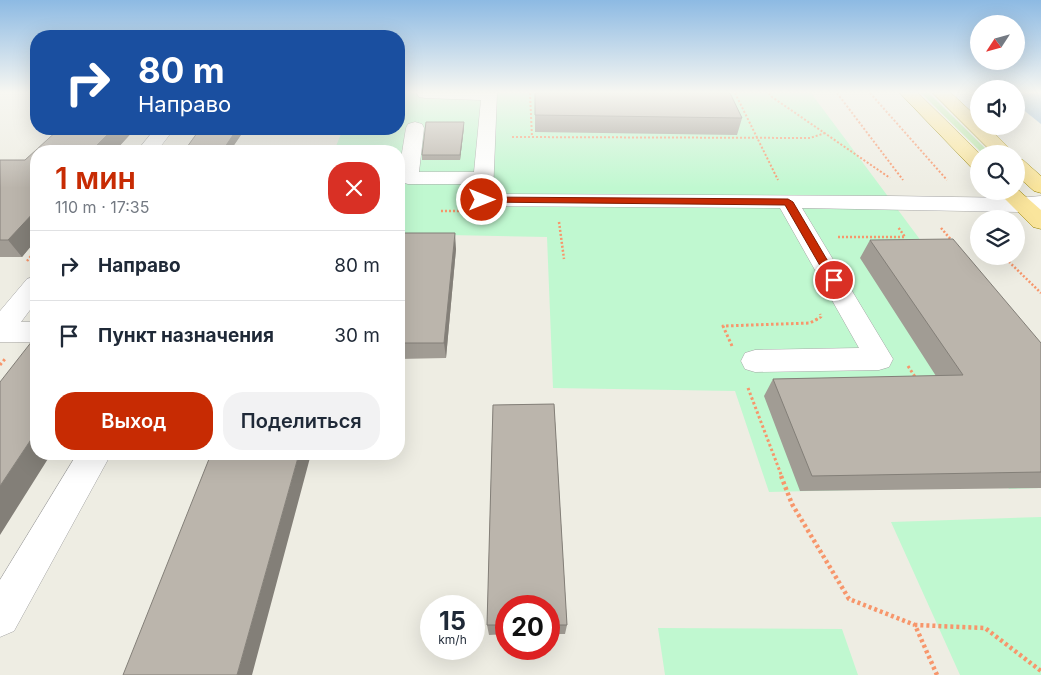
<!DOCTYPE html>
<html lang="ru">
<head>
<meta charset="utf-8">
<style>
	:root { --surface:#fff; --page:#f2f2f3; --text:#1f2937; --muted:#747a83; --line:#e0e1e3; --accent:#c72b03 }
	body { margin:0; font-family:Inter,sans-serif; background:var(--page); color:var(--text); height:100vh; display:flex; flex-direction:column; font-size:19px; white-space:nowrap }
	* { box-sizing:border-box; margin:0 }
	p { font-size:16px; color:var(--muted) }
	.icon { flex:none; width:28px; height:28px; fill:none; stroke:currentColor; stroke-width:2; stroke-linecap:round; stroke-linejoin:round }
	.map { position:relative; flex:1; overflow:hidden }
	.drawer { position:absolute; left:30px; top:145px; width:375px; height:315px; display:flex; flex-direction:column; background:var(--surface); border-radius:20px; box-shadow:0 5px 20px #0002 }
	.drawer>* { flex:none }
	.guide { position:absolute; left:30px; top:30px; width:375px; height:105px; border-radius:20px; box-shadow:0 5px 20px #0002; background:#1a4fa0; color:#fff; overflow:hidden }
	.needle { width:32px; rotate:234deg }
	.buttons { position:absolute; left:970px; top:15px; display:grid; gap:10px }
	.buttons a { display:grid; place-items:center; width:55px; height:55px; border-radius:50%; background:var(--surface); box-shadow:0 5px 20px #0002; font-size:25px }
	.speed { position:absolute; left:420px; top:595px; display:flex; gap:10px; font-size:25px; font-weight:700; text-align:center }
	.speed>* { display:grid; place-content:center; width:65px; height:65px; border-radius:50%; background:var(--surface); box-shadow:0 5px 20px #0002; line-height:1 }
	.speed small { font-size:12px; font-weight:400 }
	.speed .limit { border:8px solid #d22; background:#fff; color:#111 }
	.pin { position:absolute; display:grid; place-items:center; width:42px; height:42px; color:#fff; margin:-21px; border:2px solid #fff; border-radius:50%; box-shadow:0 1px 5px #0007 }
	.me { position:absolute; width:55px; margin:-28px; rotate:90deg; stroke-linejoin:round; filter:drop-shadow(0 0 4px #0008) }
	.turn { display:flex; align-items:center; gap:18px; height:105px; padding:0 25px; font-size:22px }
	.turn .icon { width:65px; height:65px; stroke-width:2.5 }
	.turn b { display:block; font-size:35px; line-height:42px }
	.round { display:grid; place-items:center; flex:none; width:52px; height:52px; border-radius:20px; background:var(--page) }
	.head { display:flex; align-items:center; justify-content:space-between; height:85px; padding:0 25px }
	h1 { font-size:30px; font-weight:600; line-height:38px; color:var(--accent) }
	.primary-button { display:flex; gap:10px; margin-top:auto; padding:10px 25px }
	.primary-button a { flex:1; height:58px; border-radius:20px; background:var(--accent); color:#fff; font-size:20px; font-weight:600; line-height:58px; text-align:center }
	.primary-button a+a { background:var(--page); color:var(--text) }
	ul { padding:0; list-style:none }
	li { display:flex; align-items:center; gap:15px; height:70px; padding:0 25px; border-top:1px solid var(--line) }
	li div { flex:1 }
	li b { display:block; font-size:19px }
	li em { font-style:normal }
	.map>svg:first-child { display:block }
	.grass { fill:#bbe8a9 }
	.park { fill:#c0f8d0 }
	.water { fill:#a4c3db }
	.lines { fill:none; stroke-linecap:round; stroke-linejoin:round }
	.minor-casing { stroke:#a4a4a4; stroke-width:1 }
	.major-casing { stroke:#948102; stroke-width:1 }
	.path-far3 { stroke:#f7966b; stroke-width:2; stroke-dasharray:2 2; stroke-linecap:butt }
	.path-far2 { stroke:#f7966b; stroke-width:2.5; stroke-dasharray:2 2; stroke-linecap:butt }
	.path-far1 { stroke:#f7966b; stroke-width:3; stroke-dasharray:2.5 2.5; stroke-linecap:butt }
	.path { stroke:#f7966b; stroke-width:4.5; stroke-dasharray:3 3; stroke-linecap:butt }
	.minor { fill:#fff; fill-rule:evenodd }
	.major { fill:#fae59c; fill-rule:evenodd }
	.wall { fill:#a19c94 }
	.shaded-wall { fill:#837f78 }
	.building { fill:#bbb5ac; stroke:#837f78 }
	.route { fill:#c72b03; stroke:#811c02 }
</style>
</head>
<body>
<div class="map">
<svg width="1041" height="675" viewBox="0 0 1041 675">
	<rect width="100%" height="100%" fill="#eeede3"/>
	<path class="grass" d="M921,93H929L991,154H983Z"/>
	<path class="park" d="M399,93H811L933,257L1041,384V488L1009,489L996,469L981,487L769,492L735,391L553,388L547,237L399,234V151H334L343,129H399Z
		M1041,517V675H960L891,522Z
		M658,628L842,629L858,675H665Z"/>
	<path class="water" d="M1016,93H1041V124L1016,104Z"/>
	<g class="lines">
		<g class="minor-casing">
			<path id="minor" d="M417,93H497L493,194L890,196L1017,198L1041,196V210L1022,212L802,208L893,359L889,367L879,370L755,372L745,369L741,361L745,353L755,350L859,348L780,208L482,206L474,205L471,200L473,184H408L401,182L399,171L406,128L408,124L415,122L422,124L424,128L419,172H474L481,100L425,98L419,97Z
				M155,129H174L157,151H137Z
				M36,276V302L21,322H36V342H0V311L27,279Z
				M77,454H111L14,631L0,637V580Z"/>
		</g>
		<g class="major-casing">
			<path id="major" d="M900,93H918L980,154L979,170L972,168Z
				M933,93H951L979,119V126H987L1015,154H994Z
				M1016,158L1023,160L1041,176V193L1034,191L1016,175Z
				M1016,188L1041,210V229L1033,227L997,191H1016Z"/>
		</g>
		<path class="path-far3" d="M530,93L532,137
			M735,93L778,180
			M769,93L772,97L890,178
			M837,93L903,180
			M870,93L947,180
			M512,137L810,138L825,133"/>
		<path class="path-far2" d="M441,211H459
			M559,222L564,259
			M941,228L953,242
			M838,237H905L898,227
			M1003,256L1041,293
			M27,261L36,250
			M816,320L821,317L820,314"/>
		<path class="path-far1" d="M732,346L723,326L810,323L819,318
			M0,365L5,359
			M908,366L917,380
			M748,388L782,477"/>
		<path class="path" d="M781,476L792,504L849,599L915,625
			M937,675L915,625L985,628L1041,671"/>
		<use href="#minor" class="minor"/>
		<use href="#major" class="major"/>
	</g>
	<path class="wall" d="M535,93L742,118L737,135L535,132Z
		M464,127L460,160H422V155Z
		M59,129H135L115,151H36V240L22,257H0V160H25Z
		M200,129H245L230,151H189L187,147Z
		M399,233L456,249L446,358L399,359Z
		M870,240L1041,343V488L800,491L764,396L773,379L936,376L860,258Z
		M554,404L567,625L565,634H549V606H506V634L489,635L487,625L493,405Z"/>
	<path class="shaded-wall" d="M464,122V127L460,160V155Z
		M113,129H135L115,151H91Z
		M237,129H245L230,151H227L225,147Z
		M36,210V240L22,257L8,240Z
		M455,233L456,249L446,358L444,343Z
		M36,432V454H51L0,535V486Z
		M299,454H311L252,675H237Z"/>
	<path class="building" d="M535,93H730L742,118L535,115Z
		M426,122H464L460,155H422Z
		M59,129H113L91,151H36V210L8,240H0V160H25Z
		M200,129H237L225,147H187Z
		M399,233H455L444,343H399Z
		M953,239L1041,343V472L812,476L773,379L963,375L870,240Z
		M36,336V432L0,486V382Z
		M554,404L567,625H549V606H506V625H487L493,405Z
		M211,454H299L237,675H123Z"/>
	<linearGradient id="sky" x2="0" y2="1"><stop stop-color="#8dbae3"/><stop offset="0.49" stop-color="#f7f7f2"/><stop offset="1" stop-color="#f7f7f2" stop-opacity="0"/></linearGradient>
	<rect width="1041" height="188" fill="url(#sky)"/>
	<path class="route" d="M482,197L788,199L793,202L839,280L837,283H830L785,205L479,202V198Z"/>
</svg>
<div class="buttons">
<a><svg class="needle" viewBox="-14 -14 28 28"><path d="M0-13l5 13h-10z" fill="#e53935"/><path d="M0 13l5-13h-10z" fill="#747a83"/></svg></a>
<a><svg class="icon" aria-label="sound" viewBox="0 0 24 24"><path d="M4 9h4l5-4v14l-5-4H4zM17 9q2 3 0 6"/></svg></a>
<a><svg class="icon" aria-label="search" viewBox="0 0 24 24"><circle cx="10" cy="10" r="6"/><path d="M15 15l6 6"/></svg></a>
<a><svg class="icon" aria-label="layers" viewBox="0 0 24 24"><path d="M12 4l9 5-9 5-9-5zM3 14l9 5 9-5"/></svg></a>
</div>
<div class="speed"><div>15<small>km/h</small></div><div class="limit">20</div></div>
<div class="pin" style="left:834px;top:280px;background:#d93025"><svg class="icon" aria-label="arrive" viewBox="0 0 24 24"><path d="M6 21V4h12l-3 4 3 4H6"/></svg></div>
<svg class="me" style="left:482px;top:200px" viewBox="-20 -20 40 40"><circle r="17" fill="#c72b03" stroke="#fff" stroke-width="3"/><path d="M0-11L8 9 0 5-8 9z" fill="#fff"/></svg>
<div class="guide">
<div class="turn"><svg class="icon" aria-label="right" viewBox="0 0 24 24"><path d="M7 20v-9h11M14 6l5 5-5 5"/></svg><div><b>80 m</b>Направо</div></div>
</div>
<section class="drawer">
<div class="head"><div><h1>1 мин</h1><p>110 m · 17:35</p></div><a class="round" style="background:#d93025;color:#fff"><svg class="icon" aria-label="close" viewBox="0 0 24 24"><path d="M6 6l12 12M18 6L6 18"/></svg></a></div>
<ul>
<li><svg class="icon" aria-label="right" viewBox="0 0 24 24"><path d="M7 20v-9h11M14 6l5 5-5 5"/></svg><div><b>Направо</b></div><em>80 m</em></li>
<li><svg class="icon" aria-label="arrive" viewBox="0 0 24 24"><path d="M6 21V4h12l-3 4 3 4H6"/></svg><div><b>Пункт назначения</b></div><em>30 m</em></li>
</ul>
<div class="primary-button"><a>Выход</a><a>Поделиться</a></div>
</section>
</div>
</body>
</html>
